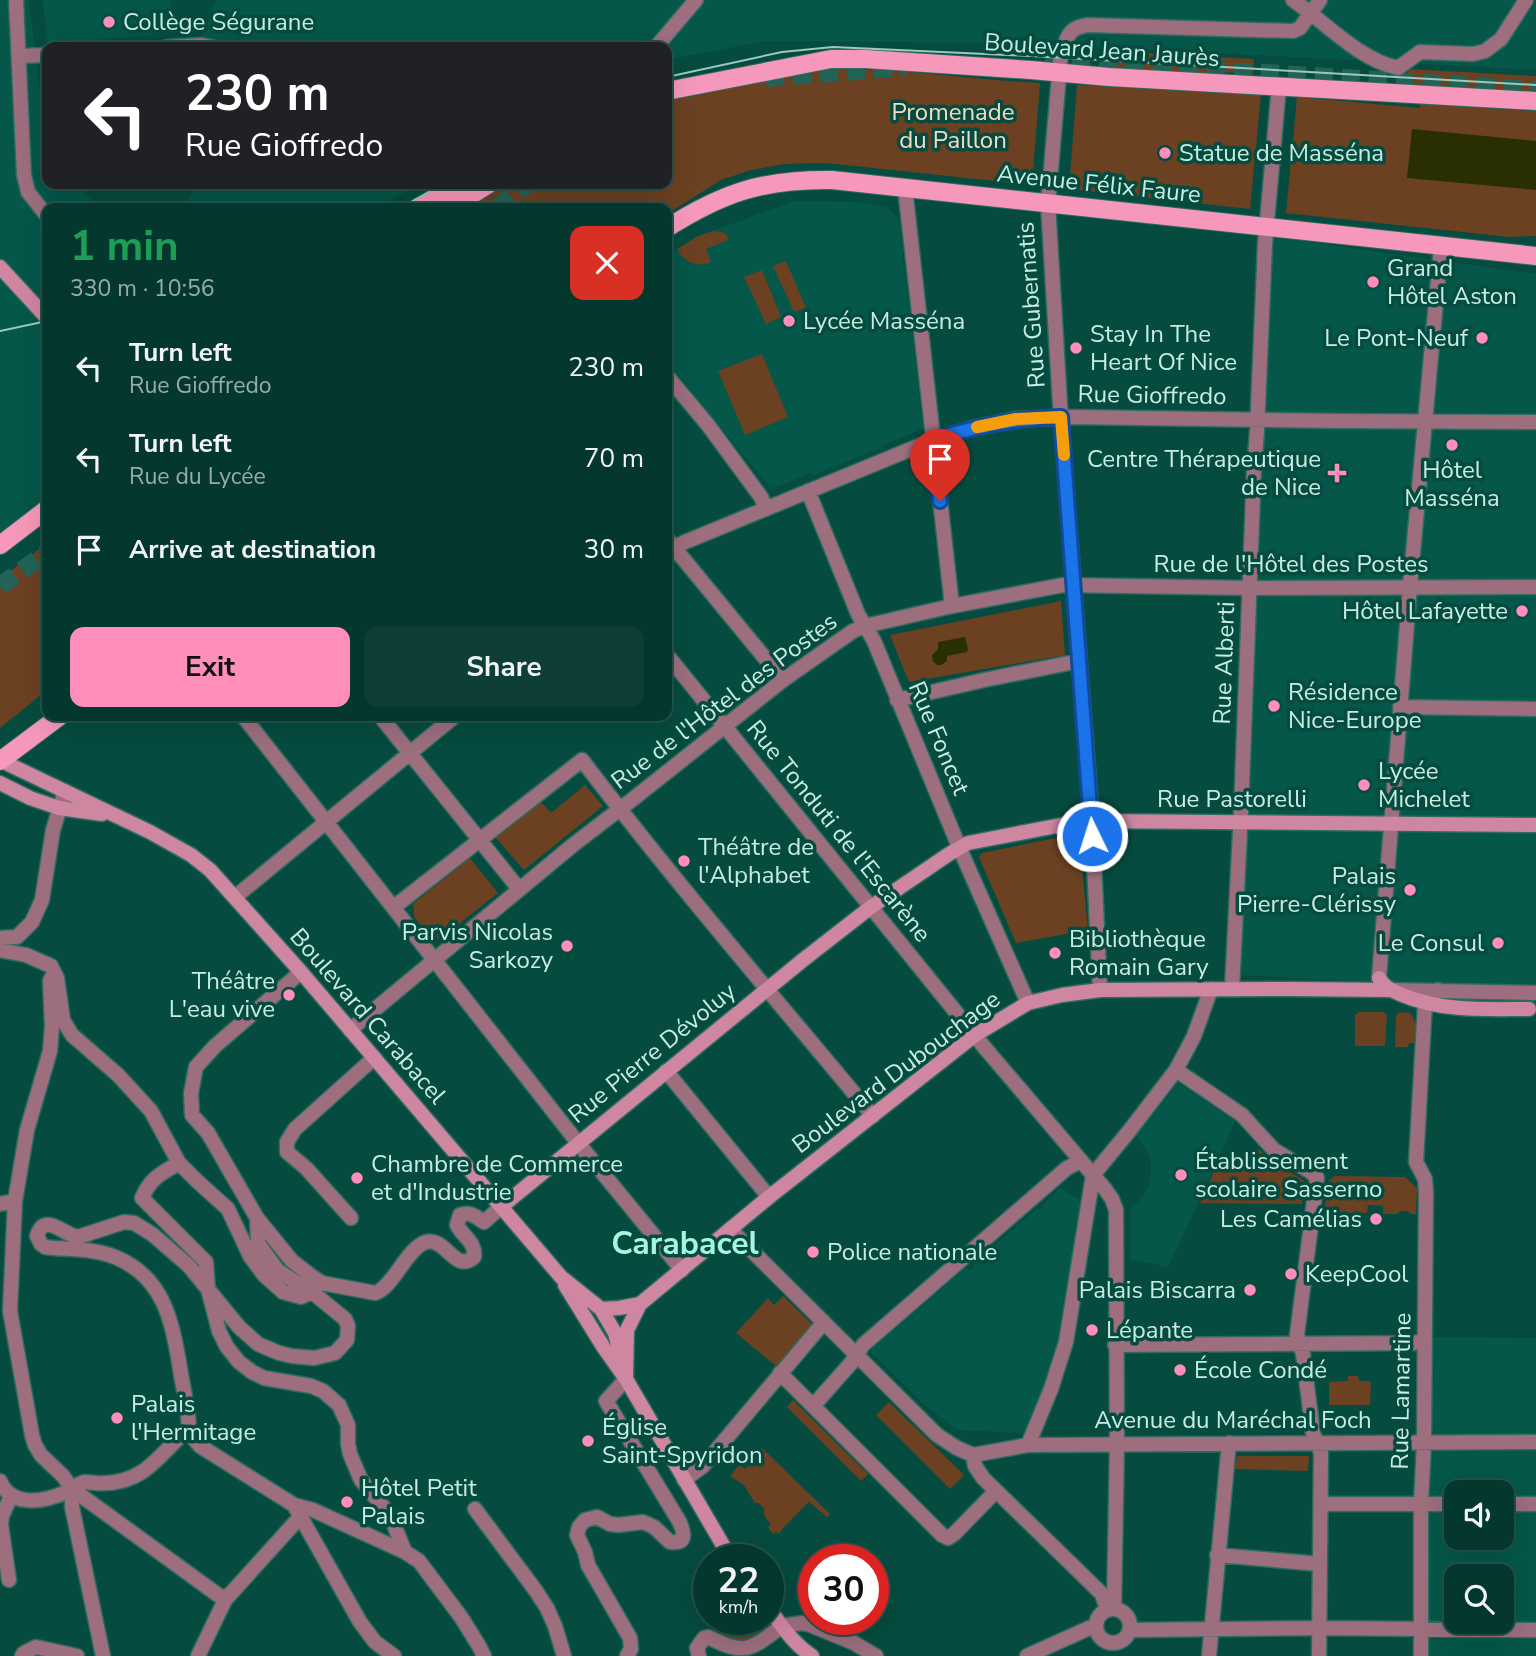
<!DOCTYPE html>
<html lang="en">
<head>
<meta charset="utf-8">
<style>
	:root { --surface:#04382f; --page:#0d3f37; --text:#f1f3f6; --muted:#97acaa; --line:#25524b; --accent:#ff8eba }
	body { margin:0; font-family:"Nunito Sans",sans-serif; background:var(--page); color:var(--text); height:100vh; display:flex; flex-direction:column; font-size:26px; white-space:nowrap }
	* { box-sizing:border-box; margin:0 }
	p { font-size:23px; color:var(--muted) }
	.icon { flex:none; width:38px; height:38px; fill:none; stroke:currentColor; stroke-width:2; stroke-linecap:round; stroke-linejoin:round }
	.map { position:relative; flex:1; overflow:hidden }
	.details { position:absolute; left:42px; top:203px; width:630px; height:518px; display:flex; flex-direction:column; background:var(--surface); border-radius:14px; box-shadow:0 7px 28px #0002,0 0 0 2px var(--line) }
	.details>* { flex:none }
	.top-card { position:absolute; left:42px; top:42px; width:630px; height:147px; border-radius:14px; box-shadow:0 7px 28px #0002,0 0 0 2px var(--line); background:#202124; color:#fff; overflow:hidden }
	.fabs { position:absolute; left:1444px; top:1480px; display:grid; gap:14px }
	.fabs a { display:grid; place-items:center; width:70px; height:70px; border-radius:14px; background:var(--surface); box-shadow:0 7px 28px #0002,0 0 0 2px var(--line); font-size:35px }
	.speed { position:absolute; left:693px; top:1544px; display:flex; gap:14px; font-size:35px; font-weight:700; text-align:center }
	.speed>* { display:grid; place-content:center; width:91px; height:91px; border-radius:50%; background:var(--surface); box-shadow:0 7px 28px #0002,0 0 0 2px var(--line); line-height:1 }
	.speed small { font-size:18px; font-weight:400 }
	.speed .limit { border:10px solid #d22; background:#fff; color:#111 }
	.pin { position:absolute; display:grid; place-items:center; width:60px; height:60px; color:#fff; margin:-72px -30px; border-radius:50% 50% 50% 0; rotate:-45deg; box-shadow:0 0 7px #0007 }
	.pin .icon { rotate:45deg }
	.me { position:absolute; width:77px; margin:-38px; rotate:356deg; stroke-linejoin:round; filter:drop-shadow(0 0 5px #0008) }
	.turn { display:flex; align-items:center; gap:24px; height:147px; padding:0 28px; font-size:32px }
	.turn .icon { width:91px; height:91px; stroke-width:2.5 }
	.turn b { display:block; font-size:49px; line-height:60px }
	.round { display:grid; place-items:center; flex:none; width:74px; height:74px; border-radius:14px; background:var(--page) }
	.summary { display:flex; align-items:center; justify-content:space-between; height:119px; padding:0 28px }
	h1 { font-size:42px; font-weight:700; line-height:52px; color:#1e9e55 }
	.primary-button { display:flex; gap:14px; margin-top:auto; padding:14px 28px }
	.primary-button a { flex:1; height:80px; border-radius:14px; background:var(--accent); color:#111; font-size:28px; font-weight:700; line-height:80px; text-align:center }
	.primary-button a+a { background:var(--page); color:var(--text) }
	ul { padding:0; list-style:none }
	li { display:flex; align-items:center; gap:21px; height:91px; padding:0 28px }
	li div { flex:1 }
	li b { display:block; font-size:26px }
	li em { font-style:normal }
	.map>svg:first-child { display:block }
	.built { fill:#045749; fill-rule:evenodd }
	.green { fill:#6b4122 }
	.water { fill:#2a2f02 }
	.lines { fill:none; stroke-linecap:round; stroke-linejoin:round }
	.primary-tunnel { stroke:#236357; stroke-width:18; stroke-dasharray:18 9; stroke-linecap:butt }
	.minor-casing { stroke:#2d6b60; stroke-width:17 }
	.tertiary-casing { stroke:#2d6b60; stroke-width:17 }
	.secondary-casing { stroke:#2d6b60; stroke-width:17 }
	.primary-casing { stroke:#2d6b60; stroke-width:20 }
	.minor { stroke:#9c6e7e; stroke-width:14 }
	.tertiary { stroke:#9c6e7e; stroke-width:14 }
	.secondary { stroke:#cf86a1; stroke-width:14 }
	.primary { stroke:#f698bb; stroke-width:18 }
	.tram { stroke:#9cc8bd; stroke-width:2 }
	.route-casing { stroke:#114b97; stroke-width:18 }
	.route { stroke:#1a73e8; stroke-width:12 }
	.slow { stroke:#f59e0b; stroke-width:12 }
	.poi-dot { fill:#ff8eba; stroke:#064b3f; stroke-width:2.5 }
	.labels { text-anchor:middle; stroke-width:7; stroke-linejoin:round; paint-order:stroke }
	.poi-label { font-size:24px; fill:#c7ece2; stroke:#064b3f; text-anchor:start }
	.street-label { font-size:24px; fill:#c7ece2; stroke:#064b3f }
	.park-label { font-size:24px; fill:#f7d8c3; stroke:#064b3f }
	.district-label { font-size:32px; font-weight:bold; fill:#a5f5e0; stroke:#064b3f }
</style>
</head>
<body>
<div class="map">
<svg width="1536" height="1656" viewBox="0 0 1536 1656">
	<rect width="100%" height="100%" fill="#064b3f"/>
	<path class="built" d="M0,0H29L43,111L47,112V184H77L99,207L102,204L106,208H47V501L0,537Z
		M43,0H171L174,33L47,44Z
		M216,0H1536V70L1029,43L767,41L686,56L667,61V47H199Z
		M198,184H421L375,208H183Z
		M795,201L858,202L886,207L893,213L899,220L923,429L883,445V447L813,475L811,473L771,489L667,361V256L698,236Z
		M1272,237L1536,274V990L1238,975Z
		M1178,1083L1235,1121L1220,1157L1168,1267L1130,1259V1209L1144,1195L1148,1188L1151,1172L1150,1159L1147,1150L1136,1136Z
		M1060,1188L1080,1200L1078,1217L1080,1218L1074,1228L1077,1231L1070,1267L1072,1268L1063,1330L1048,1378L1026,1433L957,1430L921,1402L870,1351L966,1268L972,1270L979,1256L982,1257L984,1254L1037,1208L1040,1209L1047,1200Z
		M1428,1337L1536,1338V1656H1424ZM1456,1493H1502V1538H1456ZM1456,1577H1502V1622H1456Z"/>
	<path class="green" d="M1109,51L1254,59L1253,74L1220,72L1219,77L1108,71Z
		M837,69C905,68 972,80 1040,83L1032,185L846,165L821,163L784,164L751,170L721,180L667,214V208H467L503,184H667V101L815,71Z
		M1408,69L1536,76V95L1407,87L1402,81H1407Z
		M1077,85L1261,95L1250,209L1069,189Z
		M1297,97L1420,108V104L1536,111V236L1509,237L1286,213Z
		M713,231L722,232L727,235L728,240L706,249L711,262C698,268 683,262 677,249L698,236Z
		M786,261L806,308L794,312L773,266Z
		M762,270L781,317L766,324L744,277Z
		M762,354L788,417L745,435L718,371Z
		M47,543V690L0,728V579Z
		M1061,601L1065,655L909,682L890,635Z
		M585,785L603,806L524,870L495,837L540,801L551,813Z
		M1075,834L1079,837L1088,930L1016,943L979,857L982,853Z
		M470,858L498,893L440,939L431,938L414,917L413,904Z
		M1359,1012H1383L1387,1015L1385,1046H1355V1015Z
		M1399,1012L1410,1013C1418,1021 1415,1032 1414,1043H1409L1408,1047H1395L1396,1016Z
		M1259,1149L1271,1161L1305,1181L1302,1204L1200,1203L1220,1157H1223L1224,1159H1247V1157H1255Z
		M1335,1176L1405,1177L1417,1188L1416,1214H1411L1408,1211H1400L1397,1214H1383V1206L1368,1205L1367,1213H1324L1329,1180Z
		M783,1296L812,1324L777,1367L736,1333L768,1298L774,1305Z
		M1348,1376H1358L1359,1381H1371L1370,1405H1329V1382L1348,1381Z
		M793,1400L868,1474L861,1481L787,1407Z
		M889,1402L964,1475L950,1489L876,1415Z
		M762,1448L830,1514L827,1517L809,1502L782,1529L779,1534L776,1532L773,1534L768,1527L771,1525L764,1515V1509L759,1503H755L744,1485L730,1476L739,1465L745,1469Z
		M1237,1456H1309L1308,1471L1235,1469Z
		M736,1619H743L760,1636L743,1647L714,1637Z"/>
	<path class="water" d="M1412,129L1536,141V190L1407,178Z
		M965,637L968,649L967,652L947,656V661L941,665H937L933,661L932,655L938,649V642Z"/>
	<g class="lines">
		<path class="primary-tunnel" d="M1045,64L1266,73L1536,90
			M766,78L906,67
			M497,208L528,184
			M0,586L47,552"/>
		<g class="minor-casing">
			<path id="minor" d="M1293,0C1326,23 1358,59 1398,68
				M167,47L202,45L212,47
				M656,47L696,0
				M19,56L47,55
				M1398,68L1420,52L1473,54L1485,51L1501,39L1526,0
				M905,188L952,606
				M667,376L708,425L761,497L766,509
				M808,491L858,614L874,641L959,847L1028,1003
				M667,539L783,680
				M667,551L685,542L933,440L972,428L1016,419L1073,417L1342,421L1536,422
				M667,655L985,1048L1105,1189L1112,1199L1116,1210L1117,1444L1114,1609
				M897,700L984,680L1079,661
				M1400,707L1536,709
				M243,716L578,1143L682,1270
				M380,716L519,889
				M235,897L455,716
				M394,907L582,760C675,882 775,998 873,1116
				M0,938L17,937L32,922L42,900L53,830L65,791
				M0,950L26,955L51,966L57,978L63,1020L72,1035L118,1075L151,1111L179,1163L197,1181L228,1209L250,1256L264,1275L283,1292L301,1297L312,1292
				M54,972L50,981L52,1026L50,1051L27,1130L15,1201L10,1311L32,1435L35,1445L41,1455L63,1476L72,1489L225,1600
				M301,972L215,1046L196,1067L191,1093L192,1115L208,1133L257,1218L292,1261L314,1278L322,1283L375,1293C392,1289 407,1248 426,1242C446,1237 455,1274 474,1257C476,1242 463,1237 457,1225L460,1215C470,1211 476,1217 484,1222L501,1207
				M1379,978L1410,586L1441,247
				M1232,989L1241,812L1254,470L1257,431L1265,244L1279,86
				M1100,990L1092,821L1060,404L1048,204L1061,52C1069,35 1068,28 1088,25L1293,31L1300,28L1320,0
				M1391,990L1536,993
				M1176,1070L1242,1115L1274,1150L1311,1172L1317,1178L1297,1335L1303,1354L1313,1433L1321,1453L1319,1656
				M666,1071L769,1197
				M179,1163C162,1173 150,1178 142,1198L206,1262L208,1289L219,1331L227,1347L239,1362L252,1372L264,1378L311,1386L323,1391L339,1405L348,1425V1444L350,1454L361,1480L390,1515L405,1552
				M0,1204L15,1201
				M257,1218L258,1243L278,1271L312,1292L345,1319L348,1326L347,1340L335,1353L314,1358L292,1356L279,1353L258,1344L239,1327L189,1266L152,1234L134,1223L124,1222L78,1237C63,1235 45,1211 37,1236L41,1244L45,1247C68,1250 94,1248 115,1257C164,1277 172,1321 180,1368C183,1388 188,1407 189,1427L193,1438L200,1446L294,1505L313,1510L405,1552L419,1561L461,1617L479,1646L484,1656
				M351,1218L306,1168L287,1152V1142L295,1129L374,1058
				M730,1229L937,1435L957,1448L973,1455L1028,1445L1536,1442
				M1115,1345L1414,1343L1425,1340
				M780,1373L942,1535L948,1538L954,1534L996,1491
				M626,1379L606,1401L679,1521C684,1532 688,1544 670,1542L654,1527L643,1522L618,1525L610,1524L597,1517L585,1520L579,1527L577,1535L585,1552L588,1565L630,1638L631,1649L627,1656
				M813,1406L852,1362L863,1345L1067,1168L1081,1161
				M1028,1445L1051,1389L1066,1342L1093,1175L1130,1130L1176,1070L1194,1036L1211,989
				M973,1455L975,1466L983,1478L1102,1594L1107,1609
				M684,1480L703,1466L824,1322
				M0,1481C11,1508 44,1502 66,1492C72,1489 79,1483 85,1482C88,1482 92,1483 96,1483C112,1484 128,1481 142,1472C158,1461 175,1441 189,1427
				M72,1489V1507L103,1656
				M1321,1504H1456
				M1502,1504H1536
				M294,1505L360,1622L375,1642L394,1656
				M475,1509L536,1591L547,1608L555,1626L564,1656
				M1217,1555L1320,1564
				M9,1580L1,1525L2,1516L11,1496
				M1096 1626a17 17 0 1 1 34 0a17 17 0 1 1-34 0Z
				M1130,1630L1319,1628L1536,1630
				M22,1656L24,1653L36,1647L77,1656
				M198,1656L225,1600L300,1517
				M699,1656L697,1648L704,1638L708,1637C745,1656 750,1650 782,1626
				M1027,1656L1096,1625
				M1209,1656L1229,1443
				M1421,1656V1504L1424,1442L1426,1192L1425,1179L1416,1162L1425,1003L1438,990"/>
		</g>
		<g class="tertiary-casing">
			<path id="tertiary" d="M16,0L24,175L28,192L47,216
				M350,1030L573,845L633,799L783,680L853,631L865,626L952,606L1063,585L1250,588L1536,587
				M782,1626L802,1623L808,1624L854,1643L876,1656"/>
		</g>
		<g class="secondary-casing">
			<path id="secondary" d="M0,267L47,318
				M2,760L10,765L150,832L191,855L210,870L301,972L561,1277L601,1309L615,1333L621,1357
				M0,783L30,798L59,808L102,814
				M1379,978C1384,987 1391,990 1400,994C1441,1012 1486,1009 1529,1009
				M501,1207L803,960L871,907L949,854L968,843L1077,822L1092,821L1536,825
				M565,1285L604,1348L626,1379L731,1559
				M601,1309L619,1308L640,1304
				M626,1379L627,1330L640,1304L769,1197L975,1035L1028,1003L1062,995L1100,990L1291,989L1391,990
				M768,1608C782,1625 792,1643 812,1656"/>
		</g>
		<g class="primary-casing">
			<path id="primary" d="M667,91L831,59H865L1031,70L1109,77L1536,101
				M418,208L459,184
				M451,208L489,184
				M667,228C724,192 764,179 832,180L1536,256
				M0,545L47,509
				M0,761L60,716"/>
		</g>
		<use href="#minor" class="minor"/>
		<use href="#tertiary" class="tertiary"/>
		<use href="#secondary" class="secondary"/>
		<use href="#primary" class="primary"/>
		<path class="tram" d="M667,77L782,52L833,47L1031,56L1536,85
			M400,208L443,184
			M0,331L47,321"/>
	</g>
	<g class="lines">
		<g class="route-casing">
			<path id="route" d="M940,501L933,440C975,426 1017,418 1061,417L1092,836"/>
		</g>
		<use href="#route" class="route"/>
		<path class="slow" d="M977,427L1016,419L1061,417L1064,455"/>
	</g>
	<g class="poi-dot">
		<circle cx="109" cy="22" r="7"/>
		<circle cx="1165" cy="153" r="7"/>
		<circle cx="1373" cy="282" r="7"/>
		<circle cx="789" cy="321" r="7"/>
		<circle cx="1482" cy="338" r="7"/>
		<circle cx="1076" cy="348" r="7"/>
		<circle cx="1452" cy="445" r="7"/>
		<path d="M1333.5 462.5h7v7h7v7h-7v7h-7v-7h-7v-7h7z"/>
		<circle cx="1522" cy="611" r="7"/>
		<circle cx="1274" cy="706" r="7"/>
		<circle cx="1364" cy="785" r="7"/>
		<circle cx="684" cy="861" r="7"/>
		<circle cx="1410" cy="890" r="7"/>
		<circle cx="1498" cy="943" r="7"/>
		<circle cx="567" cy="946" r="7"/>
		<circle cx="1055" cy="953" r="7"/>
		<circle cx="289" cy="995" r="7"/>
		<circle cx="1181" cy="1175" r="7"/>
		<circle cx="357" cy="1178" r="7"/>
		<circle cx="1376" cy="1219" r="7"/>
		<circle cx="813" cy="1252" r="7"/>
		<circle cx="1291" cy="1274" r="7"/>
		<circle cx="1250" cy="1290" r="7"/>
		<circle cx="1092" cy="1330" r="7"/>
		<circle cx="1180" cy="1370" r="7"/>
		<circle cx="117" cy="1418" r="7"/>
		<circle cx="588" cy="1441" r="7"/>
		<circle cx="347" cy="1502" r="7"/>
	</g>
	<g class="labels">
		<g class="poi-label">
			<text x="123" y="30">Collège Ségurane</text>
			<text x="1179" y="161">Statue de Masséna</text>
			<text x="1387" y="276">Grand<tspan x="1387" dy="28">Hôtel Aston</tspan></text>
			<text x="803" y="329">Lycée Masséna</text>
			<text x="1090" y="342">Stay In The<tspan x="1090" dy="28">Heart Of Nice</tspan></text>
			<text x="1468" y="346" text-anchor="end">Le Pont-Neuf</text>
			<text x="1321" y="467" text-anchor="end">Centre Thérapeutique<tspan x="1321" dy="28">de Nice</tspan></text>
			<text x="1452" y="478" text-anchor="middle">Hôtel<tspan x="1452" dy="28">Masséna</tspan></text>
			<text x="1508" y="619" text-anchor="end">Hôtel Lafayette</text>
			<text x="1288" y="700">Résidence<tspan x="1288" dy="28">Nice-Europe</tspan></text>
			<text x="1378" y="779">Lycée<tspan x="1378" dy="28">Michelet</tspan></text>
			<text x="698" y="855">Théâtre de<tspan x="698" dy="28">l'Alphabet</tspan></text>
			<text x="1396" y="884" text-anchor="end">Palais<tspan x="1396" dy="28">Pierre-Clérissy</tspan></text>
			<text x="553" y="940" text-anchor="end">Parvis Nicolas<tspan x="553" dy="28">Sarkozy</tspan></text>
			<text x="1069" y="947">Bibliothèque<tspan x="1069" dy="28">Romain Gary</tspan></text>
			<text x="1484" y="951" text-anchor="end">Le Consul</text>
			<text x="275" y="989" text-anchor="end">Théâtre<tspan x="275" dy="28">L'eau vive</tspan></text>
			<text x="1195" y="1169">Établissement<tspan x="1195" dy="28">scolaire Sasserno</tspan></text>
			<text x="371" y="1172">Chambre de Commerce<tspan x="371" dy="28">et d'Industrie</tspan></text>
			<text x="1362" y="1227" text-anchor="end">Les Camélias</text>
			<text x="827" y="1260">Police nationale</text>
			<text x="1305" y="1282">KeepCool</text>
			<text x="1236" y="1298" text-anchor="end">Palais Biscarra</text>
			<text x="1106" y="1338">Lépante</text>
			<text x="1194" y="1378">École Condé</text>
			<text x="131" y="1412">Palais<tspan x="131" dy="28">l'Hermitage</tspan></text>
			<text x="602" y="1435">Église<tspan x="602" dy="28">Saint-Spyridon</tspan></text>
			<text x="361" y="1496">Hôtel Petit<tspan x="361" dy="28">Palais</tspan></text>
		</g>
		<g class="street-label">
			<text transform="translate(1102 50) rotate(4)" y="8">Boulevard Jean Jaurès</text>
			<text transform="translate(1099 184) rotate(6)" y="8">Avenue Félix Faure</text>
			<text transform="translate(1031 305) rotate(-94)" y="8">Rue Gubernatis</text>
			<text transform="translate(1152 395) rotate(1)" y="8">Rue Gioffredo</text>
			<text x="1291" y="572">Rue de l'Hôtel des Postes</text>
			<text transform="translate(1224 663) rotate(-88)" y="8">Rue Alberti</text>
			<text transform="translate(724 701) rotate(-37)" y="8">Rue de l'Hôtel des Postes</text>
			<text transform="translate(939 738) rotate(67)" y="8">Rue Foncet</text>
			<text x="1232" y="807">Rue Pastorelli</text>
			<text transform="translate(839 831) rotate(51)" y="8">Rue Tonduti de l'Escarène</text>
			<text transform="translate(368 1016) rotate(49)" y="8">Boulevard Carabacel</text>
			<text transform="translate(652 1053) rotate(-39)" y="8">Rue Pierre Dévoluy</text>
			<text transform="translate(896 1072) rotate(-37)" y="8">Boulevard Dubouchage</text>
			<text transform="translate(1401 1391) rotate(-89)" y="8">Rue Lamartine</text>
			<text x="1233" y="1428">Avenue du Maréchal Foch</text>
		</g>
		<g class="park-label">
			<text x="953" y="120">Promenade<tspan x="953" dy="28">du Paillon</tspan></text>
		</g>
		<g class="district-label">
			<text x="685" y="1254">Carabacel</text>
		</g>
	</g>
</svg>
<div class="fabs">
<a><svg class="icon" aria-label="sound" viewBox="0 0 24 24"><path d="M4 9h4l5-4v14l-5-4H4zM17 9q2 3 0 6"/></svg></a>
<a><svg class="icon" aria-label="search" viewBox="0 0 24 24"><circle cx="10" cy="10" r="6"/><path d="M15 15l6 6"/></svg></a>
</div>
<div class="speed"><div>22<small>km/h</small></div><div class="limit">30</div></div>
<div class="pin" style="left:940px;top:501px;background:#d93025"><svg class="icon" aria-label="arrive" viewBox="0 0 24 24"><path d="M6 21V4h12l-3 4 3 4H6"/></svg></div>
<svg class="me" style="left:1092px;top:836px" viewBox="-20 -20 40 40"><circle r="17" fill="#1a73e8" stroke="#fff" stroke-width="3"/><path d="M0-11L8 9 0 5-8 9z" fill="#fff"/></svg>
<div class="top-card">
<div class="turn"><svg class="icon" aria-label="left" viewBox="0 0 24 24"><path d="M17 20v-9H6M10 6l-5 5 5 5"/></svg><div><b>230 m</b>Rue Gioffredo</div></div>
</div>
<section class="details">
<div class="summary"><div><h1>1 min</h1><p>330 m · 10:56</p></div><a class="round" style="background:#d93025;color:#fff"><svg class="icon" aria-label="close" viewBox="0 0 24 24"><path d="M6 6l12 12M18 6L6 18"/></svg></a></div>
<ul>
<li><svg class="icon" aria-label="left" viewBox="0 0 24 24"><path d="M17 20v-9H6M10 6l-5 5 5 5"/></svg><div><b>Turn left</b><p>Rue Gioffredo</p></div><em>230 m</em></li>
<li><svg class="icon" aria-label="left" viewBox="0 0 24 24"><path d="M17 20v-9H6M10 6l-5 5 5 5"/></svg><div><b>Turn left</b><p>Rue du Lycée</p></div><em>70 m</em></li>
<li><svg class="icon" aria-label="arrive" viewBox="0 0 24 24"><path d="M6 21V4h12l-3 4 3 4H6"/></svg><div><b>Arrive at destination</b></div><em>30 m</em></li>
</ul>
<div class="primary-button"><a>Exit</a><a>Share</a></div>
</section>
</div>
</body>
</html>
